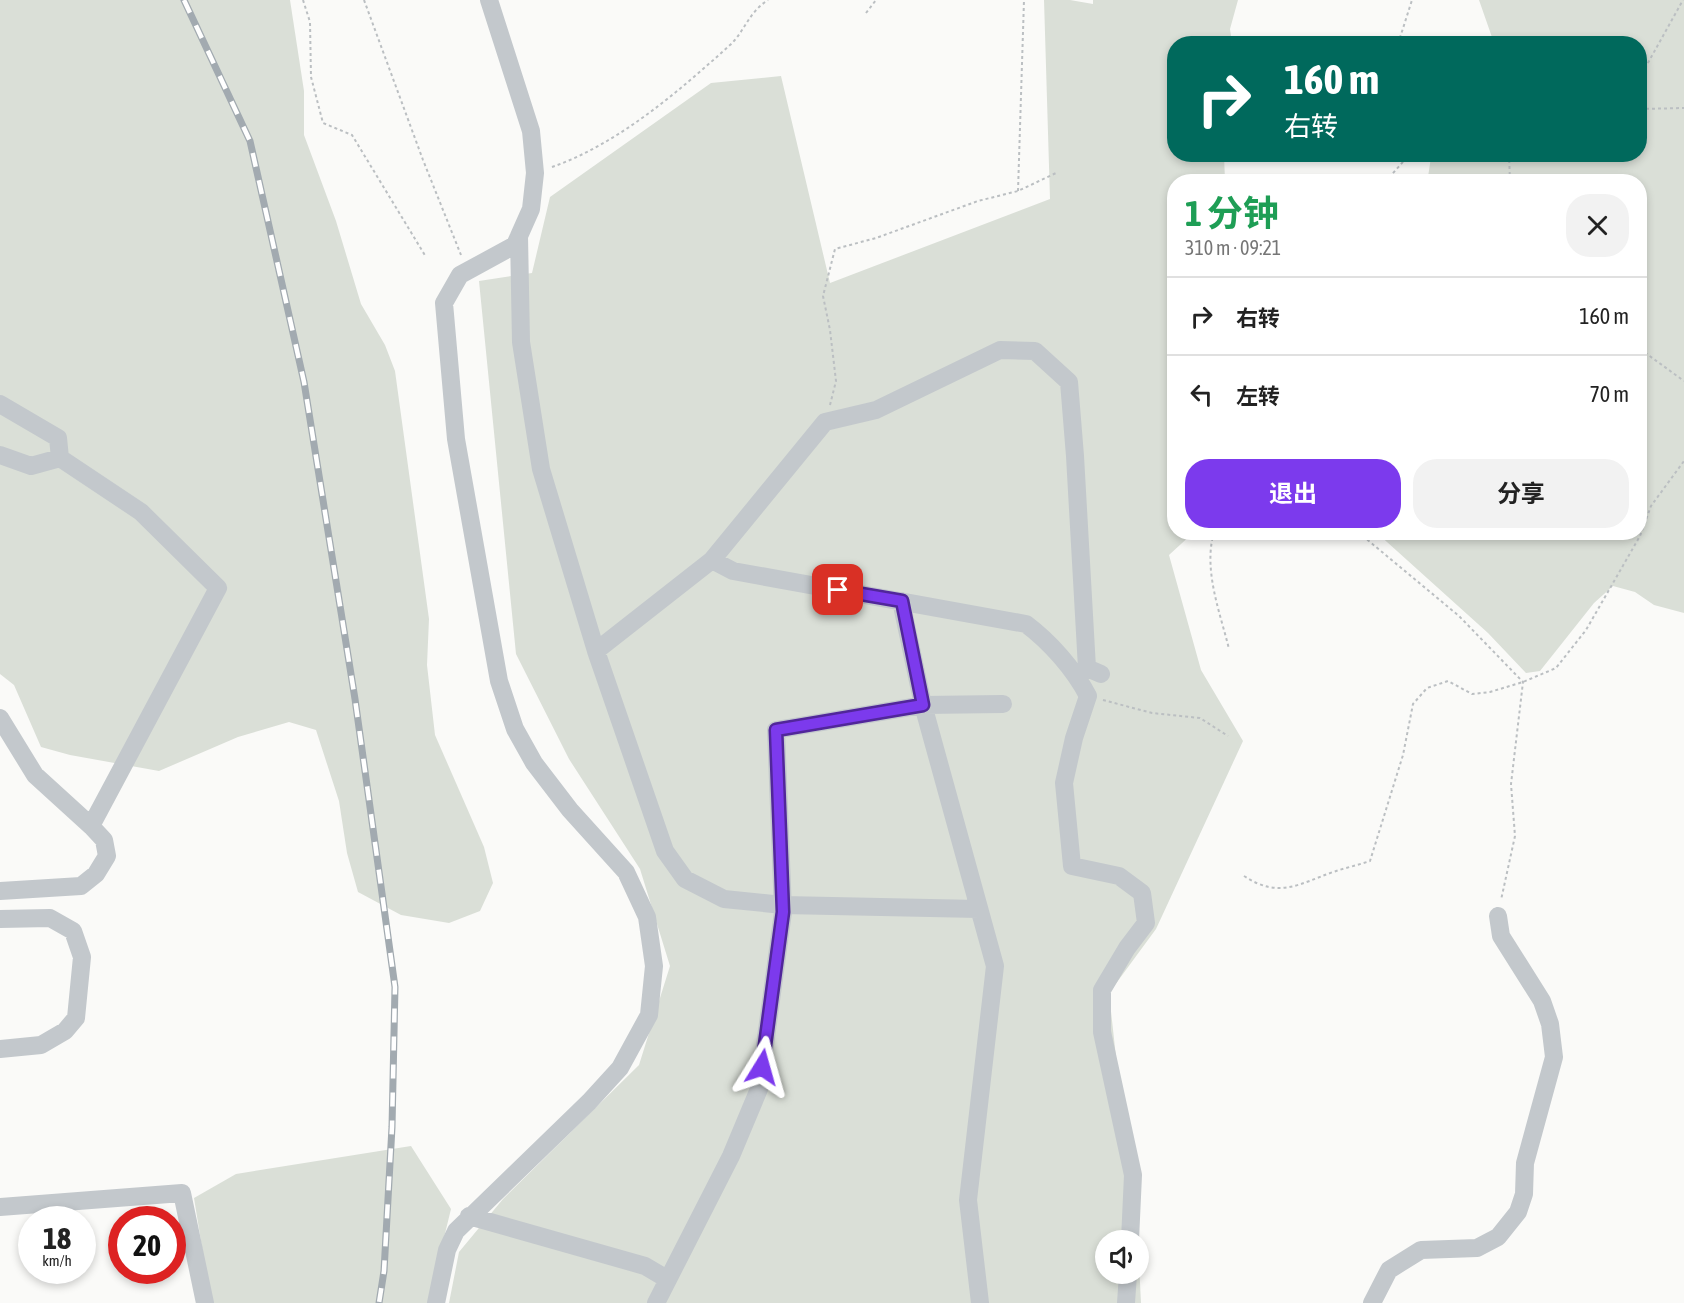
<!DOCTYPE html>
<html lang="zh">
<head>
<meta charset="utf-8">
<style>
	:root { --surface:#fff; --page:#f2f2f2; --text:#222; --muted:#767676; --line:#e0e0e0; --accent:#7c3aed }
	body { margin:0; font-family:"Asap Condensed","Noto Sans SC",sans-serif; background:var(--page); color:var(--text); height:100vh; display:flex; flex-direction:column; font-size:22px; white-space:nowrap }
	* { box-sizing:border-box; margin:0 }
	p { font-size:20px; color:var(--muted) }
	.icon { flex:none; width:33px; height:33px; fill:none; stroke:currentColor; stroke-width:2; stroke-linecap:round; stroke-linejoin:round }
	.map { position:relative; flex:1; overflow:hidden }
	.details { position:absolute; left:1167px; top:174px; width:480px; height:366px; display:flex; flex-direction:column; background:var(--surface); border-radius:24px; box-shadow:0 3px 9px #0003 }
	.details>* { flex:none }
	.hud { position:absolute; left:1167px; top:36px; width:480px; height:126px; border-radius:24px; box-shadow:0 3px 9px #0003; background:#00695c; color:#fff; overflow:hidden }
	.fabs { position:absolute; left:1095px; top:1230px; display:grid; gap:12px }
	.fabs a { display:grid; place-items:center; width:54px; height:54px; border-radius:50%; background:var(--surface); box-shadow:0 3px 9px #0003; font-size:30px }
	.speed { position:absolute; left:18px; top:1206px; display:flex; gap:12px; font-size:30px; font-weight:700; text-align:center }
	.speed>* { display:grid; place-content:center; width:78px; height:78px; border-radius:50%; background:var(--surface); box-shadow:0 3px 9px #0003; line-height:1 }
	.speed small { font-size:15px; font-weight:400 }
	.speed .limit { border:9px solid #d22; background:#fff; color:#111 }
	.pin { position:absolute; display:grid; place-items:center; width:51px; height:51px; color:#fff; margin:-26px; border-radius:12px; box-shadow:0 3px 9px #0006 }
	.me { position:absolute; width:66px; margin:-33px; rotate:8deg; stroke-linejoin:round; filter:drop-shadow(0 0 4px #0008) }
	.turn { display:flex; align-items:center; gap:21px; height:126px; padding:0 18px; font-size:27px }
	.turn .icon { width:78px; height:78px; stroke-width:2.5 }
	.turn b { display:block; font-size:42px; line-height:51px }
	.round { display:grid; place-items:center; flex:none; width:63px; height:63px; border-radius:24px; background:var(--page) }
	.headline { display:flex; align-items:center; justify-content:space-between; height:102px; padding:0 18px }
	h1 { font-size:36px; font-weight:700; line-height:45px; color:#1e9e55 }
	.action { display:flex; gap:12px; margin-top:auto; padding:12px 18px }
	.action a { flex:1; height:69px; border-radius:24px; background:var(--accent); color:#fff; font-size:24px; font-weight:700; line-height:69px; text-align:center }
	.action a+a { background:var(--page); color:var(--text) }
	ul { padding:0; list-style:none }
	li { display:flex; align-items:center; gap:18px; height:78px; padding:0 18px; border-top:2px solid var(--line) }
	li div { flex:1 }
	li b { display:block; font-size:22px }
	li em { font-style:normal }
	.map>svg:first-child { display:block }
	.green { fill:#dadfd7 }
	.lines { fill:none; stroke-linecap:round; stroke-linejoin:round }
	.path { stroke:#bbbfc2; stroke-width:2; stroke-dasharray:3 3; stroke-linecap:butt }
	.minor { stroke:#c3c8cc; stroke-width:18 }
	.rail-casing { stroke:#a2aab0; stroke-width:7 }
	.rail { stroke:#fff; stroke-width:4.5; stroke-dasharray:14; stroke-linecap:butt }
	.route-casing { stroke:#51269a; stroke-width:15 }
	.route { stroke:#7c3aed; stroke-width:10 }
</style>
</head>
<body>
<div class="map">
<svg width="1684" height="1303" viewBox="0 0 1684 1303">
	<rect width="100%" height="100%" fill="#fafaf8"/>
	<path class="green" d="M0,0H290L304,91V135L336,221L361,304L385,345L395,371L429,619L427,665L435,735L484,847L493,883L480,911L449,923L401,915L358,892L347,853L339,801L316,730L289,722L238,737L159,771L70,755L41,747L14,685L0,674Z
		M1044,0H1070L1093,4V0H1238L1230,29L1232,43L1174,44V154L1224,155L1225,181L1174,182V532L1193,533L1169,555L1201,670L1243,741L1156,929L1109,993L1136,1240H1106V1274H1138L1139,1262L1141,1303H449L459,1252L503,1199L639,1065L670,966L640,869L569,759L516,654L479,281L532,273L550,197L711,83L781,76L830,283L1050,199Z
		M1479,0H1684V613L1654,605L1635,592L1613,586L1594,603L1540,671L1526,673L1488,633L1377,533L1640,532V182L1432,181L1428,177L1431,157L1435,154H1640V44L1494,43Z
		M411,1146L451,1209L428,1303H211L194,1198L236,1174Z"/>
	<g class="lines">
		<path class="path" d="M303,0L310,22L311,77L323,123L352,135L426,257
			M364,0L423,160L461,255
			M866,13L876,0
			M1398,44L1412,0
			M1640,71L1644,70L1683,0
			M1640,109L1684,108
			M1509,154L1510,182
			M552,167C618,144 678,92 730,45C745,31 748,13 768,0
			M1385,182L1410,154
			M1018,191L1024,0
			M1640,349L1684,381
			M830,405L836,381L830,330L823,296L835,249L876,238L978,201L1018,191L1056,173
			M1214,532C1203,570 1220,612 1229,649
			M1358,532L1459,616L1523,682L1511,784L1515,836L1501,900
			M1103,700L1152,713L1200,718L1228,736
			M1244,876C1279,899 1299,884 1333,872C1345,868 1358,865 1370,861L1403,755L1413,704L1427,688L1448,681L1472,694L1490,692L1523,682L1556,668L1586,630L1640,536L1651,506L1684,461"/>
		<path class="minor" d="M519,236L521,342L541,469L596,651
			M0,404L58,438L60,458L31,466L0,455
			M712,560L596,651L665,851L685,879L724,899L783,905L979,909
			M901,601L923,705L995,966L968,1200L980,1303
			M1101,674L1087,668L1075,456L1069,382L1035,351L1000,350L876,410L825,422L712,560L733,571L1026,624C1050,642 1074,669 1088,696L1074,738L1064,783L1072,866L1119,876L1142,893L1146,923L1127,948L1102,990V1032L1133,1175L1130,1240
			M0,718L35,775L91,826L218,588L141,512L60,458
			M0,891L81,886L96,874L107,856L104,840L91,826
			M0,919L50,918L73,931L82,957L76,1018L65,1031L41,1045L0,1049
			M0,1207L182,1193L205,1303
			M469,1216L645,1266L667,1279
			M436,1303L447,1250L456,1231L589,1102L620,1068L649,1015L654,966L647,917L626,872L570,810L534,763L515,729L499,681L456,439L444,303L460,275L515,245L531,209L535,173L531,131L489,0
			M656,1303L731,1156L759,1089L783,912L776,730L923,705L1003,704
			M1126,1303L1128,1274
			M1372,1303L1389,1270L1421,1250L1477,1248L1498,1237L1518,1212L1524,1194L1525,1163L1554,1057L1550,1024L1542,1001L1501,936L1498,916"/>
		<g class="rail-casing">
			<path id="rail" d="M184,0L250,141L304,382L355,699L395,987L392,1127L384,1271L379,1303"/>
		</g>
		<use href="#rail" class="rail"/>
	</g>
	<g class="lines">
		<g class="route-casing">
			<path id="route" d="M762,1067L783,912L776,730L923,705L902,601L838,590"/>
		</g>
		<use href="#route" class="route"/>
	</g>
</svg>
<div class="fabs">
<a><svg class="icon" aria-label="sound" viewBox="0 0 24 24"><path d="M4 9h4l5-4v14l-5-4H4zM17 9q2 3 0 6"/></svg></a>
</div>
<div class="speed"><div>18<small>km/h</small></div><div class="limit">20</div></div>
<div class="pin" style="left:838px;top:590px;background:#d93025"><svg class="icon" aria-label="arrive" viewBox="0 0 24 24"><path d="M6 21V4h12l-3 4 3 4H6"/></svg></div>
<svg class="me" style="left:762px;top:1067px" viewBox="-20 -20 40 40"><path d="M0-17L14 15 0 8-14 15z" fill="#7c3aed" stroke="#fff" stroke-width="4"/></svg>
<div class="hud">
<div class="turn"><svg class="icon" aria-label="right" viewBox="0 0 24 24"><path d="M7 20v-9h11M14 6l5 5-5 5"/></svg><div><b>160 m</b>右转</div></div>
</div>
<section class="details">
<div class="headline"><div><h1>1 分钟</h1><p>310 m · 09:21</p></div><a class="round"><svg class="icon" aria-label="close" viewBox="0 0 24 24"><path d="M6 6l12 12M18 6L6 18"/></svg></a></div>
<ul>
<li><svg class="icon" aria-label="right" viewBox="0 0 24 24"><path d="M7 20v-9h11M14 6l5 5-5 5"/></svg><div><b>右转</b></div><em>160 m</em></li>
<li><svg class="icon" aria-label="left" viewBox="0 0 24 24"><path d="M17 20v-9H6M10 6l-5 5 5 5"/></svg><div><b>左转</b></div><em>70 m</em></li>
</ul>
<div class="action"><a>退出</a><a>分享</a></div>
</section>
</div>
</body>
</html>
